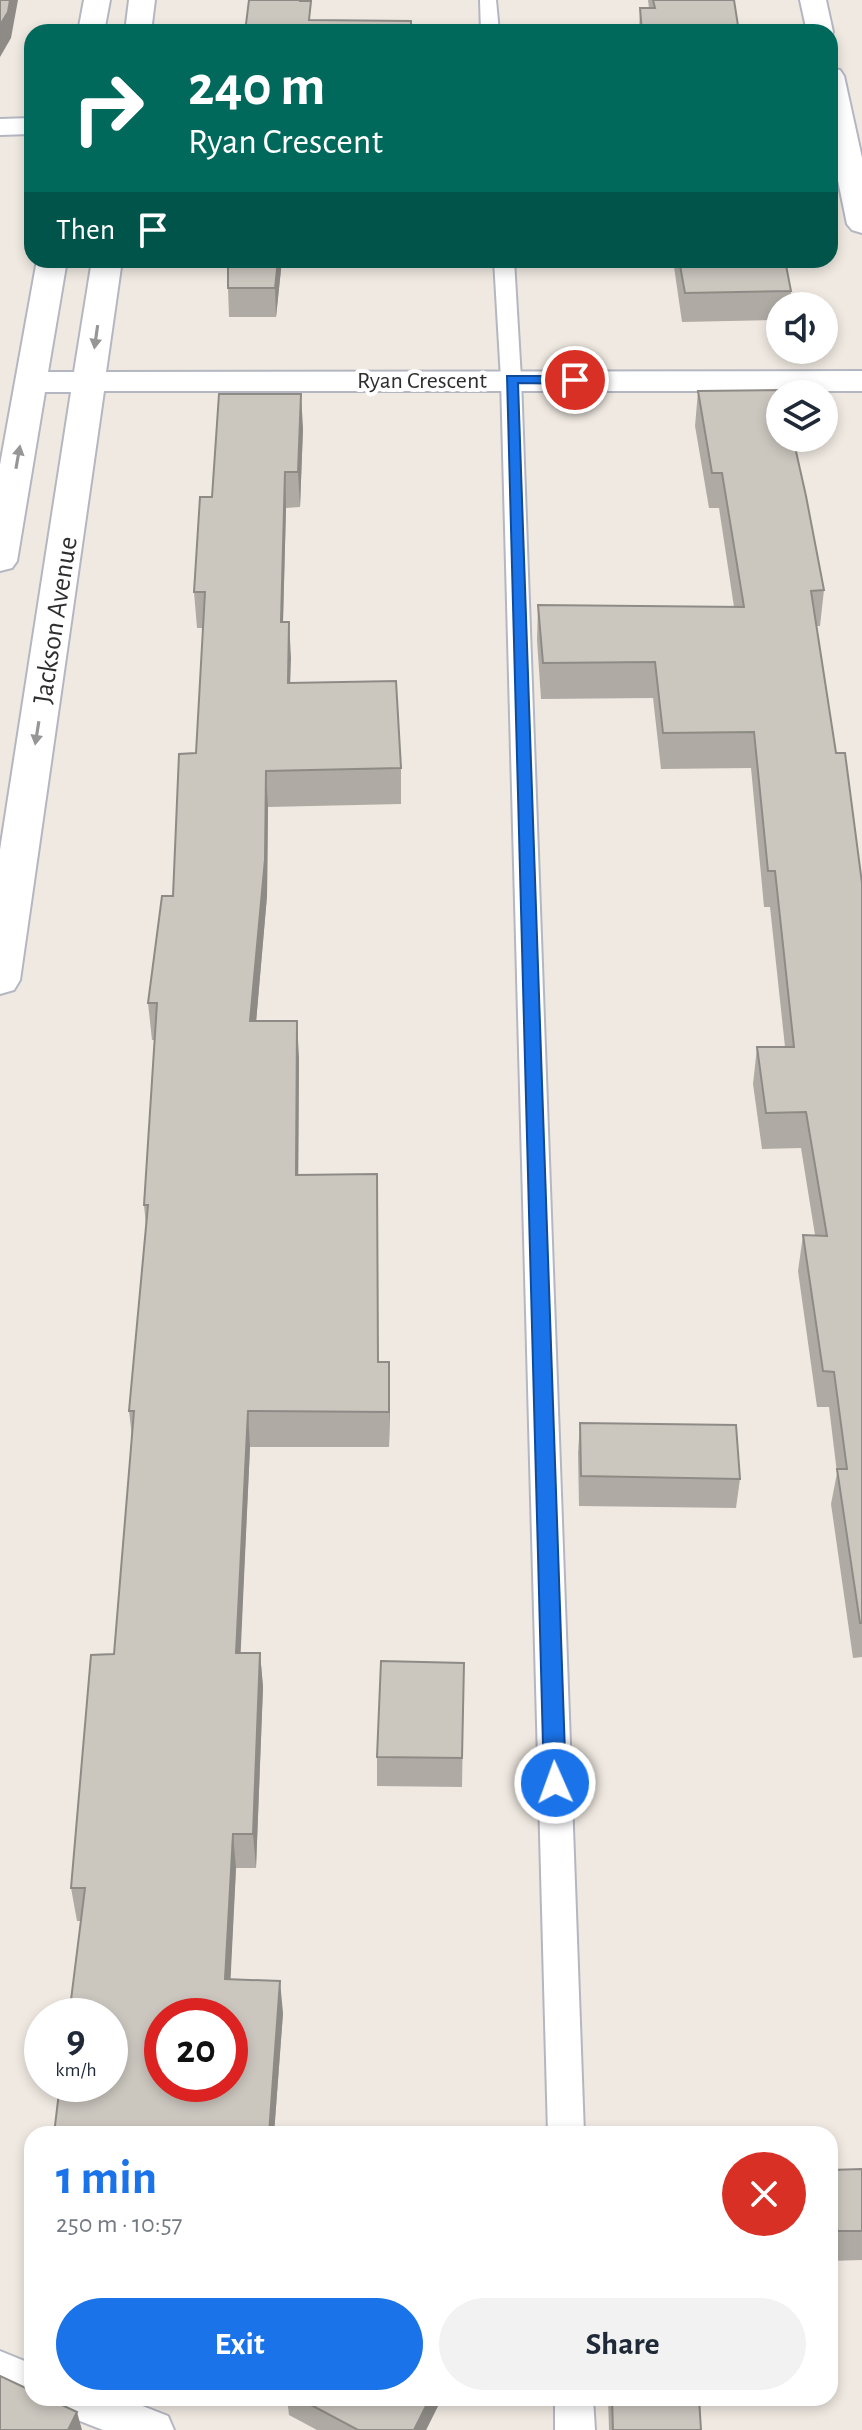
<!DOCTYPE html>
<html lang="en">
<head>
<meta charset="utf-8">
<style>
	:root { --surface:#fff; --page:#f2f2f3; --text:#1f2937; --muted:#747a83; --accent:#1a73e8 }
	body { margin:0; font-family:"Alegreya Sans",sans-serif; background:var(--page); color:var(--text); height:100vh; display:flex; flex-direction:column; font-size:30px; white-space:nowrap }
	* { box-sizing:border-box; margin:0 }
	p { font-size:26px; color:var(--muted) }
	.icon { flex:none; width:44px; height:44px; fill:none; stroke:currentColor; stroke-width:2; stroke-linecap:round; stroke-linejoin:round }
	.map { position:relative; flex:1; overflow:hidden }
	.panel { position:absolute; left:24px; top:2126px; width:814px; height:280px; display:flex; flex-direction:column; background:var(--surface); border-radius:24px; box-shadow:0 4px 12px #0003 }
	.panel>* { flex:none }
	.hud { position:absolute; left:24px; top:24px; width:814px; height:244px; border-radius:24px; box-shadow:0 4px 12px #0003; background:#00695c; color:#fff; overflow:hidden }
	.tools { position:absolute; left:766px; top:292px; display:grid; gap:16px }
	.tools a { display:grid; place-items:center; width:72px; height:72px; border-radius:50%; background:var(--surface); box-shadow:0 4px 12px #0003; font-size:40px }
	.speed { position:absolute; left:24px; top:1998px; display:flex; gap:16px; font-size:40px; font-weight:700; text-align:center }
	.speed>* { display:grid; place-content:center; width:104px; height:104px; border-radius:50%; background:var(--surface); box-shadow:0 4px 12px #0003; line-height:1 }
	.speed small { font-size:20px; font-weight:400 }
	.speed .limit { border:12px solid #d22; background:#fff; color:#111 }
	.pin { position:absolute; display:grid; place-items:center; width:68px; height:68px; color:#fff; margin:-34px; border:4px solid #fff; border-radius:50%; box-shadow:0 2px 8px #0007 }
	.me { position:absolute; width:88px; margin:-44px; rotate:358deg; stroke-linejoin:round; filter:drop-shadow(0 0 6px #0008) }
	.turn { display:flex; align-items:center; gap:28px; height:168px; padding:0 32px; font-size:36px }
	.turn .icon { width:104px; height:104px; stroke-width:2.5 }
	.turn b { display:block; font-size:56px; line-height:68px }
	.then { display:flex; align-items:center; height:76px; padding:0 32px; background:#0003; gap:16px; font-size:30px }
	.round { display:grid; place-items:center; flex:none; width:84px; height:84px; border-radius:42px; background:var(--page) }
	.head { display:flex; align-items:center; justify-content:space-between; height:136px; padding:0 32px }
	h1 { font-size:48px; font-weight:700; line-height:60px; color:var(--accent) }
	.action { display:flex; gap:16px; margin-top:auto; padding:16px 32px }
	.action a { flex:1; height:92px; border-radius:48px; background:var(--accent); color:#fff; font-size:32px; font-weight:700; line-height:92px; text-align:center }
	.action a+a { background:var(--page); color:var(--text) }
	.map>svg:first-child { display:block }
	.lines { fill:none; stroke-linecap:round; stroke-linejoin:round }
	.lane-casing { stroke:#b4b7c1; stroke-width:4 }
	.street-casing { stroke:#b4b7c1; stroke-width:4 }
	.lane { fill:#fff; fill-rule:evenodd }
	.street { fill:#fff; fill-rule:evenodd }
	.wall { fill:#afaba4 }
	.shaded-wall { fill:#8e8b86 }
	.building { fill:#cbc7bf; stroke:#8e8b86; stroke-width:2; fill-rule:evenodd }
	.oneway { fill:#969696 }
	.route { fill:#1a73e8; stroke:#114b97; stroke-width:2 }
	.labels { text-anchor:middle; stroke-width:8; stroke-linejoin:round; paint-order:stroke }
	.far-street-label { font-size:24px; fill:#2e2e2e; stroke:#fff }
	.street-label { font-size:28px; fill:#2e2e2e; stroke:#fff }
</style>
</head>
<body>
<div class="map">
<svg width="862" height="2430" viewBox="0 0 862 2430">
	<rect width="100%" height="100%" fill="#efe9e1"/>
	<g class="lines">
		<g class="lane-casing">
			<path id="lane" d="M480,0H496L499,32H481Z
				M494,260H514L521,379L584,2134H548L501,379Z
				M0,2351L32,2364V2398H43L32,2402L0,2389Z
				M52,2398H122L168,2416L174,2430H103L57,2412Z
				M555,2398H593L595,2430H555Z"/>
		</g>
		<g class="street-casing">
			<path id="street" d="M84,0H110L104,32H78Z
				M129,0H155L151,32H125Z
				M800,0H826L833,32L830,37V32H807Z
				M830,68L840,70L844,76L862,158V233L852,230L847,224L830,142Z
				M32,118V134L0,135V119Z
				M37,260H67L48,372H74L92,260H122L106,372L862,371V391H104L20,980L14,990L0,994V850L71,392H45L17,561L12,568L0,571V465Z"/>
		</g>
		<use href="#lane" class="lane"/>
		<use href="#street" class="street"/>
	</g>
	<path class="wall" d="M648,0H734L739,32H639L640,8H649Z
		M228,260H282L276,317H229L228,288Z
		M673,260H785L791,291L790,306H780V320L682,322Z
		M698,391L824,590L820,626H817L836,753L862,883V1657L853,1658L831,1504L837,1473L829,1407H817L798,1271L803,1235H815L801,1148L762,1149L753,1084L757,1047H785L770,907H764L751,768L661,769L653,698L541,699L537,640L538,605L734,607L719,508H709L695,426Z
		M303,428L300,507L286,508L283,622H289L290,683L401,768V804L268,807L267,896L256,1021L299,1058L298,1175L379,1362L390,1398L389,1447H250L240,1653H260L263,1687L256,1868H236L230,1979L283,2013L274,2134H54L81,1921H77L71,1888L114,1654L132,1437L129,1411L146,1226L144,1205L155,1040H152L148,1003L173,896L196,753L203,628H197L194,592L212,497Z
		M580,1423L740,1479L736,1508L579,1506L578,1453Z
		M464,1663L462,1787L377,1786V1757Z
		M862,2169V2260L830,2261V2170Z
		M287,2398H442L426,2430H317L289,2415Z
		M608,2398H699L701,2430H609Z"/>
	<path class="shaded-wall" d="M10,0H18L11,38L0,57V25Z
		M278,260H282L276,317L275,288Z
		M301,394L303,428L300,507L298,472Z
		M285,472L286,508L282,658L281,622Z
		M289,622L291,658L289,719L288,683Z
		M266,771L268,807L267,896L253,1058L250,1021Z
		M297,1021L299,1058L298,1211L296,1175Z
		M389,1362L390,1398L389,1447Z
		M248,1411L250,1447L239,1688L236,1653Z
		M260,1653L263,1687L256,1868L253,1834Z
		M233,1834L236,1868L229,2011L225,1979Z
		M280,1981L283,2013L274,2134H269Z
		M430,2398H442L426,2430H414Z
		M77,2412L82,2430H68Z"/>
	<path class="building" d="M0,0H10L8,12L0,25Z
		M249,0H300V1H311L309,20L411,21V32H245Z
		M653,0H734L739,32H642L640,8H655Z
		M228,260H278L275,288H228Z
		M679,260H785L791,291L685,293Z
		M783,390L784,394H780V438H793L806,496L824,590L811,591L836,753H845L862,883V1623H860L837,1469H847L834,1372L823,1371L803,1235L827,1236L806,1112L766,1113L757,1047H794L775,871H768L754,732L663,733L655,662L543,663L538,605L744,607L722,473H712L698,391Z
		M219,394H301L298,472H285L281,622H289L288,683L396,681L401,768L266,771L265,859L250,1021H297L296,1175L377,1174L378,1362H389V1412L248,1411L236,1653H260L253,1834H233L225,1979L280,1981L269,2134H54L60,2084H110V2016H69L85,1888H71L91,1655L114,1654L134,1411H129L148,1205H144L157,1003H148L162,896H173L179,754L196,753L205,592H194L200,497H212ZM162,2016H230V2084H162Z
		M580,1423L736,1425L740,1479L581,1476Z
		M381,1661L464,1663L462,1758L377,1757Z
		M862,2169V2231H830V2170Z
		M0,2376L32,2391V2398H47L77,2412L68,2430H0Z
		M298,2398H430L414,2430H358Z
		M612,2398H699L701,2430H613Z"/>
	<defs><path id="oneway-solid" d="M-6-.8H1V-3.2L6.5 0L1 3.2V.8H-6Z" transform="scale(2)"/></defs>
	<g class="oneway">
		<use href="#oneway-solid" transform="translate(96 337) rotate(98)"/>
		<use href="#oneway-solid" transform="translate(18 457) rotate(-80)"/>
		<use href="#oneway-solid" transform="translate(37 733) rotate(99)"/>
	</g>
	<path class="route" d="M507,376H575L582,380L575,384L518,383L566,1783L563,1790L555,1792L547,1790L544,1783Z"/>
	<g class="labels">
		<g class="far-street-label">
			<text x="422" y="388">Ryan Crescent</text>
		</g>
		<g class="street-label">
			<text transform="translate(54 620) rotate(-81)" y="10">Jackson Avenue</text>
		</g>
	</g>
</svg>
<div class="tools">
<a><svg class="icon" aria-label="sound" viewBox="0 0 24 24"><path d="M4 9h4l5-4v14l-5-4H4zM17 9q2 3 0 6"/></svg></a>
<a><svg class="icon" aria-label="layers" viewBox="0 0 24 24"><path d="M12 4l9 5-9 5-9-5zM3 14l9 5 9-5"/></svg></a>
</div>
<div class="speed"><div>9<small>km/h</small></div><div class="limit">20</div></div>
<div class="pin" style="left:575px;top:380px;background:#d93025"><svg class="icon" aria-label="arrive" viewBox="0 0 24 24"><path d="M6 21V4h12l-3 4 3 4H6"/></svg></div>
<svg class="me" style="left:555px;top:1783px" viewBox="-20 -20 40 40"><circle r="17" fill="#1a73e8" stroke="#fff" stroke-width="3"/><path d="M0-11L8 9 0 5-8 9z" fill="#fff"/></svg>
<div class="hud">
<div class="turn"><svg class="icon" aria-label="right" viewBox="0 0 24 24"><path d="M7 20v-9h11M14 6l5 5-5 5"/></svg><div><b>240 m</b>Ryan Crescent</div></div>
<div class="then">Then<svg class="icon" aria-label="arrive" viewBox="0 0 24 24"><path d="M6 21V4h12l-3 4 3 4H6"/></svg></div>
</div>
<section class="panel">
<div class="head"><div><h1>1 min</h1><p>250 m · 10:57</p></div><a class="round" style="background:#d93025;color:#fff"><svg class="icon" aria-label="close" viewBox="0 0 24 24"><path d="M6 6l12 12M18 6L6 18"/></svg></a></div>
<div class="action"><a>Exit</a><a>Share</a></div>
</section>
</div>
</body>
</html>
